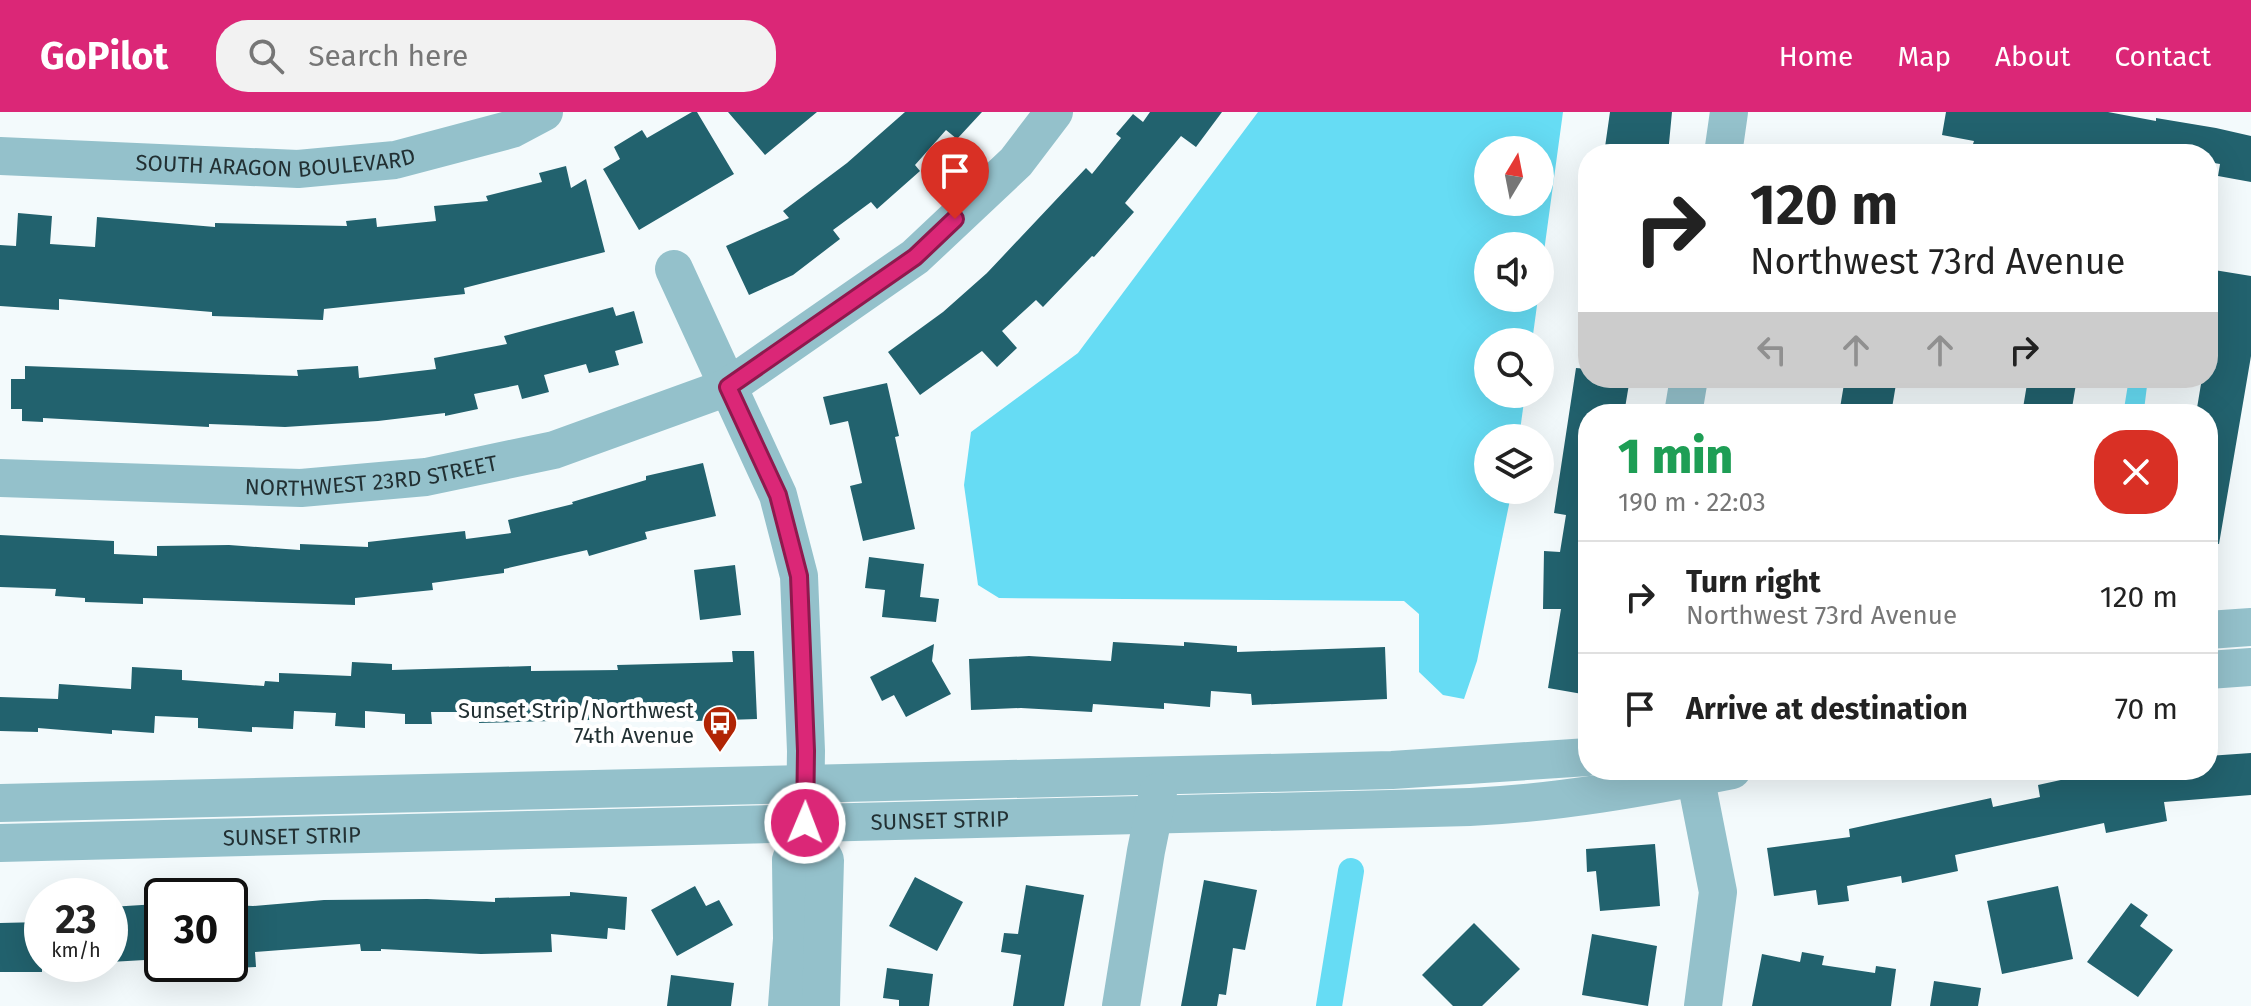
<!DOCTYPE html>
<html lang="en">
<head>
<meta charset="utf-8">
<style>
	:root { --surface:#fff; --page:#f2f2f2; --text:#222; --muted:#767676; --line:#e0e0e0; --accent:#db2777 }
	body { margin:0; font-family:"Fira Sans",sans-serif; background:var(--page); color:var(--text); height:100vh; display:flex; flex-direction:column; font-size:30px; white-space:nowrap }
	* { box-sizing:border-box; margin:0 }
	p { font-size:26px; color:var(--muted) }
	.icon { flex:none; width:44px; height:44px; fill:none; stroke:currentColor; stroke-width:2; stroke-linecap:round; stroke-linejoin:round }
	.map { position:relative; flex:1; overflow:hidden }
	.panel { position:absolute; left:1578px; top:292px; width:640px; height:376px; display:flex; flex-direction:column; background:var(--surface); border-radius:32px; box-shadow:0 8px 32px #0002 }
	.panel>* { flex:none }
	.top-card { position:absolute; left:1578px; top:32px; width:640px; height:244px; border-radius:32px; box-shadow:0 8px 32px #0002; background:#fff; color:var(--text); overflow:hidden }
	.needle { width:52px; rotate:10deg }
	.controls { position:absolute; left:1474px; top:24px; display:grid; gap:16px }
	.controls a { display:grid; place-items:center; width:80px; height:80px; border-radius:50%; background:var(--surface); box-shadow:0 8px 32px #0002; font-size:40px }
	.speed { position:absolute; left:24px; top:766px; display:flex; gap:16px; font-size:40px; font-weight:700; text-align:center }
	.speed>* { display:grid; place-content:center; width:104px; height:104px; border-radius:50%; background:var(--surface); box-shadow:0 8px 32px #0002; line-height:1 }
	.speed small { font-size:20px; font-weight:400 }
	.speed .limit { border:4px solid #111; border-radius:12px; background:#fff; color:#111 }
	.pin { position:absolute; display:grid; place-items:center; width:68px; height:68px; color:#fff; margin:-82px -34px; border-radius:50% 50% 50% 0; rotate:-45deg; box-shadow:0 0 8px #0007 }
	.pin .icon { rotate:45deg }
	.me { position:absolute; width:88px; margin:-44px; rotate:1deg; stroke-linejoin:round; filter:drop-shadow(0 0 6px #0008) }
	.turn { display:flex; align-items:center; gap:28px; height:168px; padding:0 40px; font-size:36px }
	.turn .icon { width:104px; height:104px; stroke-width:2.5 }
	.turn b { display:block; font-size:56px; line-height:68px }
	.lanes { display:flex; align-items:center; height:76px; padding:0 40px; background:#0003; justify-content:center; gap:40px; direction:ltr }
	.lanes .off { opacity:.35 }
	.round { display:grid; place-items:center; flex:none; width:84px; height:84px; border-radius:32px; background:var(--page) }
	.summary { display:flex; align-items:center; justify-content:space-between; height:136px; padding:0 40px }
	h1 { font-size:48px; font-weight:800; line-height:60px; color:#1e9e55 }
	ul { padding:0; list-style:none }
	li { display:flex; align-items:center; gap:24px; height:112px; padding:0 40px; border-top:2px solid var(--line) }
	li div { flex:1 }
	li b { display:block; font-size:30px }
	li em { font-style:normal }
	header { display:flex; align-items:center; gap:48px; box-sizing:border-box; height:112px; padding:0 40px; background:var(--accent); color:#fff }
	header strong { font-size:38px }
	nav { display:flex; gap:44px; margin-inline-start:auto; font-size:28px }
	.search { width:560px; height:72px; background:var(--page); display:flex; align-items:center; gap:20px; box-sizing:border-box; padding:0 28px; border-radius:32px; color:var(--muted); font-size:30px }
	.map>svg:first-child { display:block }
	.water { fill:#66dcf4; fill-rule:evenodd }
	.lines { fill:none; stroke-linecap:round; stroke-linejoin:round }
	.canal { stroke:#66dcf4; stroke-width:26 }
	.building { fill:#22626e }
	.minor { stroke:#94c1cb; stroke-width:38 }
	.route-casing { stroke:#8e194d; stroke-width:20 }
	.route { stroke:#db2777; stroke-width:14 }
	.labels { text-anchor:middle; stroke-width:8; stroke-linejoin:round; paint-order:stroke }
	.street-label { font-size:22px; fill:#223033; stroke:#fff }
	.poi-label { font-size:22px; fill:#223033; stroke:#fff; text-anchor:end }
</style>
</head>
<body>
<header>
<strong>GoPilot</strong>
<div class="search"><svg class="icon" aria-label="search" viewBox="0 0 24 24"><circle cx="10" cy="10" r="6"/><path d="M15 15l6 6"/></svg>Search here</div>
<nav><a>Home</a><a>Map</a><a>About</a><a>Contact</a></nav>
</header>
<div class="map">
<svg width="2251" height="894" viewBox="0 0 2251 894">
	<rect width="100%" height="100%" fill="#f3fafc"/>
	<path class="water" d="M1258,0H1563L1540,169V134H1488V186H1538L1532,230H1488V282H1525L1519,326H1488V378H1512L1477,549L1464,587L1443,583L1419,560V502L1404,489L999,486L978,473L964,373L971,320L1078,241ZM1488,38H1540V90H1488Z
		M2129,266H2148L2144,298L2140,302H2129L2124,297Z"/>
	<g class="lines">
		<path class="canal" d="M1329,894L1351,759"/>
	</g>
	<path class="building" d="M692,0H697L734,62L639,118L603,57L620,47L614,35L642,18L647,26Z
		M728,0H817L765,43Z
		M905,0H982L957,27L946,18L915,53L920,59L877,97L871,90L833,118L840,127L793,163L749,183L726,134L789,106L783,99L847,51Z
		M1150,0H1222L1196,35L1181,24L1125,91L1134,100L1094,145L1092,144L1043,195L1036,188L1002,219L1017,236L997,255L982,239L920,283L888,240L943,200L987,161L1086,56L1092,62L1121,26L1116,22L1133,2L1143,10Z
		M1610,0H1672L1668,42H1604Z
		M1946,0H2108L2156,9V6L2216,16L2251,24V70L2218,64L2220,52L2208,50V42H2038L1973,32L1974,29L1942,23Z
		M566,54L571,76L586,67L605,140L464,176L465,182L324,197L323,208L212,204V200L59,187V198L0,194V133L16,134L18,101L52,104L50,132L95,135L97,105L215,115V111L347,114L346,109L376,106L377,115L436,109L434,94L488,89L486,84L542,70L539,61Z
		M2208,157L2251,164V244L2219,432L2208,431V302H2196L2202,266H2208V228L2212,203L2208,202Z
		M613,195L616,204L634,199L643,231L615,239L619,253L589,261L586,252L544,263L549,280L522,287L518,273L474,282L478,297L445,304V301L378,309L285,315L209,312V315L43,306V310L22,309V297H11V267H25V254L298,264L297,258L358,254L359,266L436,257L434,246L507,232L504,224Z
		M1576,256L1588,257V266H1630L1624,302H1588V583L1548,576L1561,497H1543L1544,439L1560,440L1566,403L1554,401Z
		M1845,266H1897L1891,302H1839Z
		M2028,266H2077L2071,302H2022Z
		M887,271L899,324L895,325L915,417L863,429L850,374L862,371L848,309L830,313L823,285Z
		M703,351L716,404L645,420L647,427L589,444L587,438L504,457V461L432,471L433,478L355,486V493L143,486V492L85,490V486L55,484L56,477L0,475V423L114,429V442L157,444V434L229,433L300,438V432L368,435V430L465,419L466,427L511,421L508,408L573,392L572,390L646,368V364Z
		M869,445L924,452L920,485L939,487L936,510L882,505L885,478L865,476Z
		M735,453L741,503L700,508L694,458Z
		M1113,530L1184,534V530L1237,534V540L1385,535L1387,587L1252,593L1251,582L1211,579L1210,595L1164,591V597L1093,592L1092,600L1021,596L971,598L969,547L1029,544L1111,549Z
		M934,532L932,549L951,582L906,605L894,583L882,589L870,565Z
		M732,539H754L757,607L695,609V605L479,611V600H431L432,612H405V602L365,599V616L335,614L336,601L294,599L293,617L252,615V620L198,616V606L155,604L154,621L112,618V622L38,616V620L0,619V585L58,587L59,572L131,577L132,555L182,558V568L264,574L265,569L279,570V561L351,564L352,550L392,552V558L531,554V559L618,558L617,553L733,550Z
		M2251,641V683L2164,690L2167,709L2106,721L2104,711L1955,743L1958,759L1902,771L1901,764L1847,774L1849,789L1818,793L1816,778L1774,784L1767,736L1850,725L1849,717L1991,686L1993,695L2040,685L2038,673L2079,664L2110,658H2208V644Z
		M1655,732L1660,794L1600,799L1596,759L1587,760L1586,737Z
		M915,765L963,790L937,839L889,814Z
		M1204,768L1257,778L1245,838L1233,836L1226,883L1219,882L1217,894H1181Z
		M1026,773L1084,783L1064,894H1013L1021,843L1001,840L1004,821L1018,822Z
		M695,774L706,794L719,788L733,813L677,844L651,798Z
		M2058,774L2073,847L2002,862L1987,789Z
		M570,780L627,785L625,818L608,816L607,827L551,822L552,840L481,842L381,837V839H361L360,832L255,840L256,855L234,856V838H230V793L253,794L324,788L427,787L495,790V786L570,784Z
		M2131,791L2148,803L2140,814L2173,838L2138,885L2087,850Z
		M158,792L159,805H162V847L110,850V795Z
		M42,810V860H0V811Z
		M1474,811L1520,857L1482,894H1453L1422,863Z
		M1592,822L1657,834L1648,894L1582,883Z
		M1802,840L1824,844L1822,853L1875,861L1876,854L1896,857L1891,894H1752L1762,842L1800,850Z
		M887,856L933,862L929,894H899V888L883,886Z
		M671,863L734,871L731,894H667Z
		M1934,869L1981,876L1978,894H1930Z"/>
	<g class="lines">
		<g class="minor">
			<path d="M1723,42L1729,0"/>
			<path id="s1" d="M0,44L298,57L395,48L512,17L544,0"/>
			<path d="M674,157L778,383L799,464L806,639L805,711L791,748L792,827L787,894"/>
			<path d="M1683,302L1689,266"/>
			<path id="s2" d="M0,366L301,376L426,365L554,338L728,275L915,145L1016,50L1054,0"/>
			<path d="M2208,518L2251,515"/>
			<path d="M2208,558L2251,555"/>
			<path d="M1694,658L1718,780L1703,894"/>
			<path d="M0,691L1392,658L1588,645"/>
			<path d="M805,711L825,748L821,894"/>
			<path id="s3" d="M0,731L1470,695C1559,691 1646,675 1732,658"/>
			<path d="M1121,894L1146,739L1158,680"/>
		</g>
	</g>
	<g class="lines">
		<g class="route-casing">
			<path id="route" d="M805,711L806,639L799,464L778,383L728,275L915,145L955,107"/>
		</g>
		<use href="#route" class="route"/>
	</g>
	<defs>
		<g id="bus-pin" transform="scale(1.8)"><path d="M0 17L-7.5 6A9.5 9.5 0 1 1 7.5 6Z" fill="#b12505" stroke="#fff"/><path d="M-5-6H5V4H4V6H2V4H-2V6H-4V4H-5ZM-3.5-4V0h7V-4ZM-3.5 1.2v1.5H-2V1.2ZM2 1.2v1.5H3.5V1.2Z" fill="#fff"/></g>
	</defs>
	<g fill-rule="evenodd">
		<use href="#bus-pin" x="720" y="611"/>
	</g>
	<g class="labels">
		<g class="street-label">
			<text dy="8" stroke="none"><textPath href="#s1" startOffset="276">SOUTH ARAGON BOULEVARD</textPath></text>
			<text dy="8" stroke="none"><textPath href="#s2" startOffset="372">NORTHWEST 23RD STREET</textPath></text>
			<text dy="8" stroke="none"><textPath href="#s3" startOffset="940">SUNSET STRIP</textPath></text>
			<text dy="8" stroke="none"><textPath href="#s3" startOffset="292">SUNSET STRIP</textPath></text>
		</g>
		<g class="poi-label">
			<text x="694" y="606">Sunset Strip/Northwest<tspan x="694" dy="25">74th Avenue</tspan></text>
		</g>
	</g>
</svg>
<div class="controls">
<a><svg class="needle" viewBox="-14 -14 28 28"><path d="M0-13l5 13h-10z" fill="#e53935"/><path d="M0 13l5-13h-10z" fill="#767676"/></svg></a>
<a><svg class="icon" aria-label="sound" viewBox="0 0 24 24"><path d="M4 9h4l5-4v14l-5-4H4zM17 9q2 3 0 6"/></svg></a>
<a><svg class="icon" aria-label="search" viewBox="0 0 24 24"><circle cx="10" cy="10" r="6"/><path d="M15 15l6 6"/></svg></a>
<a><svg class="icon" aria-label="layers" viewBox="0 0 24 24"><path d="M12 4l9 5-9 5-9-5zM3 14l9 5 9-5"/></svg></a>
</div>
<div class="speed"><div>23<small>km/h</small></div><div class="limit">30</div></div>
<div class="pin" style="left:955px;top:107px;background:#d93025"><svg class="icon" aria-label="arrive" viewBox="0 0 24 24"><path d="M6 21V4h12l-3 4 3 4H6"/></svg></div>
<svg class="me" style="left:805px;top:711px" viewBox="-20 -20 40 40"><circle r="17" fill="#db2777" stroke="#fff" stroke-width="3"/><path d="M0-11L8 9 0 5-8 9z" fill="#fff"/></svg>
<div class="top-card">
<div class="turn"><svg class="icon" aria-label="right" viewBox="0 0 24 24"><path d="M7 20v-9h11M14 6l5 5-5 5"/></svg><div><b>120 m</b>Northwest 73rd Avenue</div></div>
<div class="lanes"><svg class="icon off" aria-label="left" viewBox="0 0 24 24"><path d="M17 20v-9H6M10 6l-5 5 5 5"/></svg><svg class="icon off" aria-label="ahead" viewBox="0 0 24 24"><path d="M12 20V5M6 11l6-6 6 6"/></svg><svg class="icon off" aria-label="ahead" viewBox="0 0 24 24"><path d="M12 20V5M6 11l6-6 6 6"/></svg><svg class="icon" aria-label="right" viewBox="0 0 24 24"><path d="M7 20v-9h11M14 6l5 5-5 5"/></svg></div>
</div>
<section class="panel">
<div class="summary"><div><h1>1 min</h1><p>190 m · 22:03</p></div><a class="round" style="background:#d93025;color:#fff"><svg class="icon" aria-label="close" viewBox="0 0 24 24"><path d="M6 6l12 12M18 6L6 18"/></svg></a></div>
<ul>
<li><svg class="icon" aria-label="right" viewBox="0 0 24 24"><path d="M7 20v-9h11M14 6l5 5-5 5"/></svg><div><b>Turn right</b><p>Northwest 73rd Avenue</p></div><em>120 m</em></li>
<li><svg class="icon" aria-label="arrive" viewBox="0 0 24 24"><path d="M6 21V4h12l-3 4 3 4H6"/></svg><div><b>Arrive at destination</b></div><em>70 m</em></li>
</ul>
</section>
</div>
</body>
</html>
